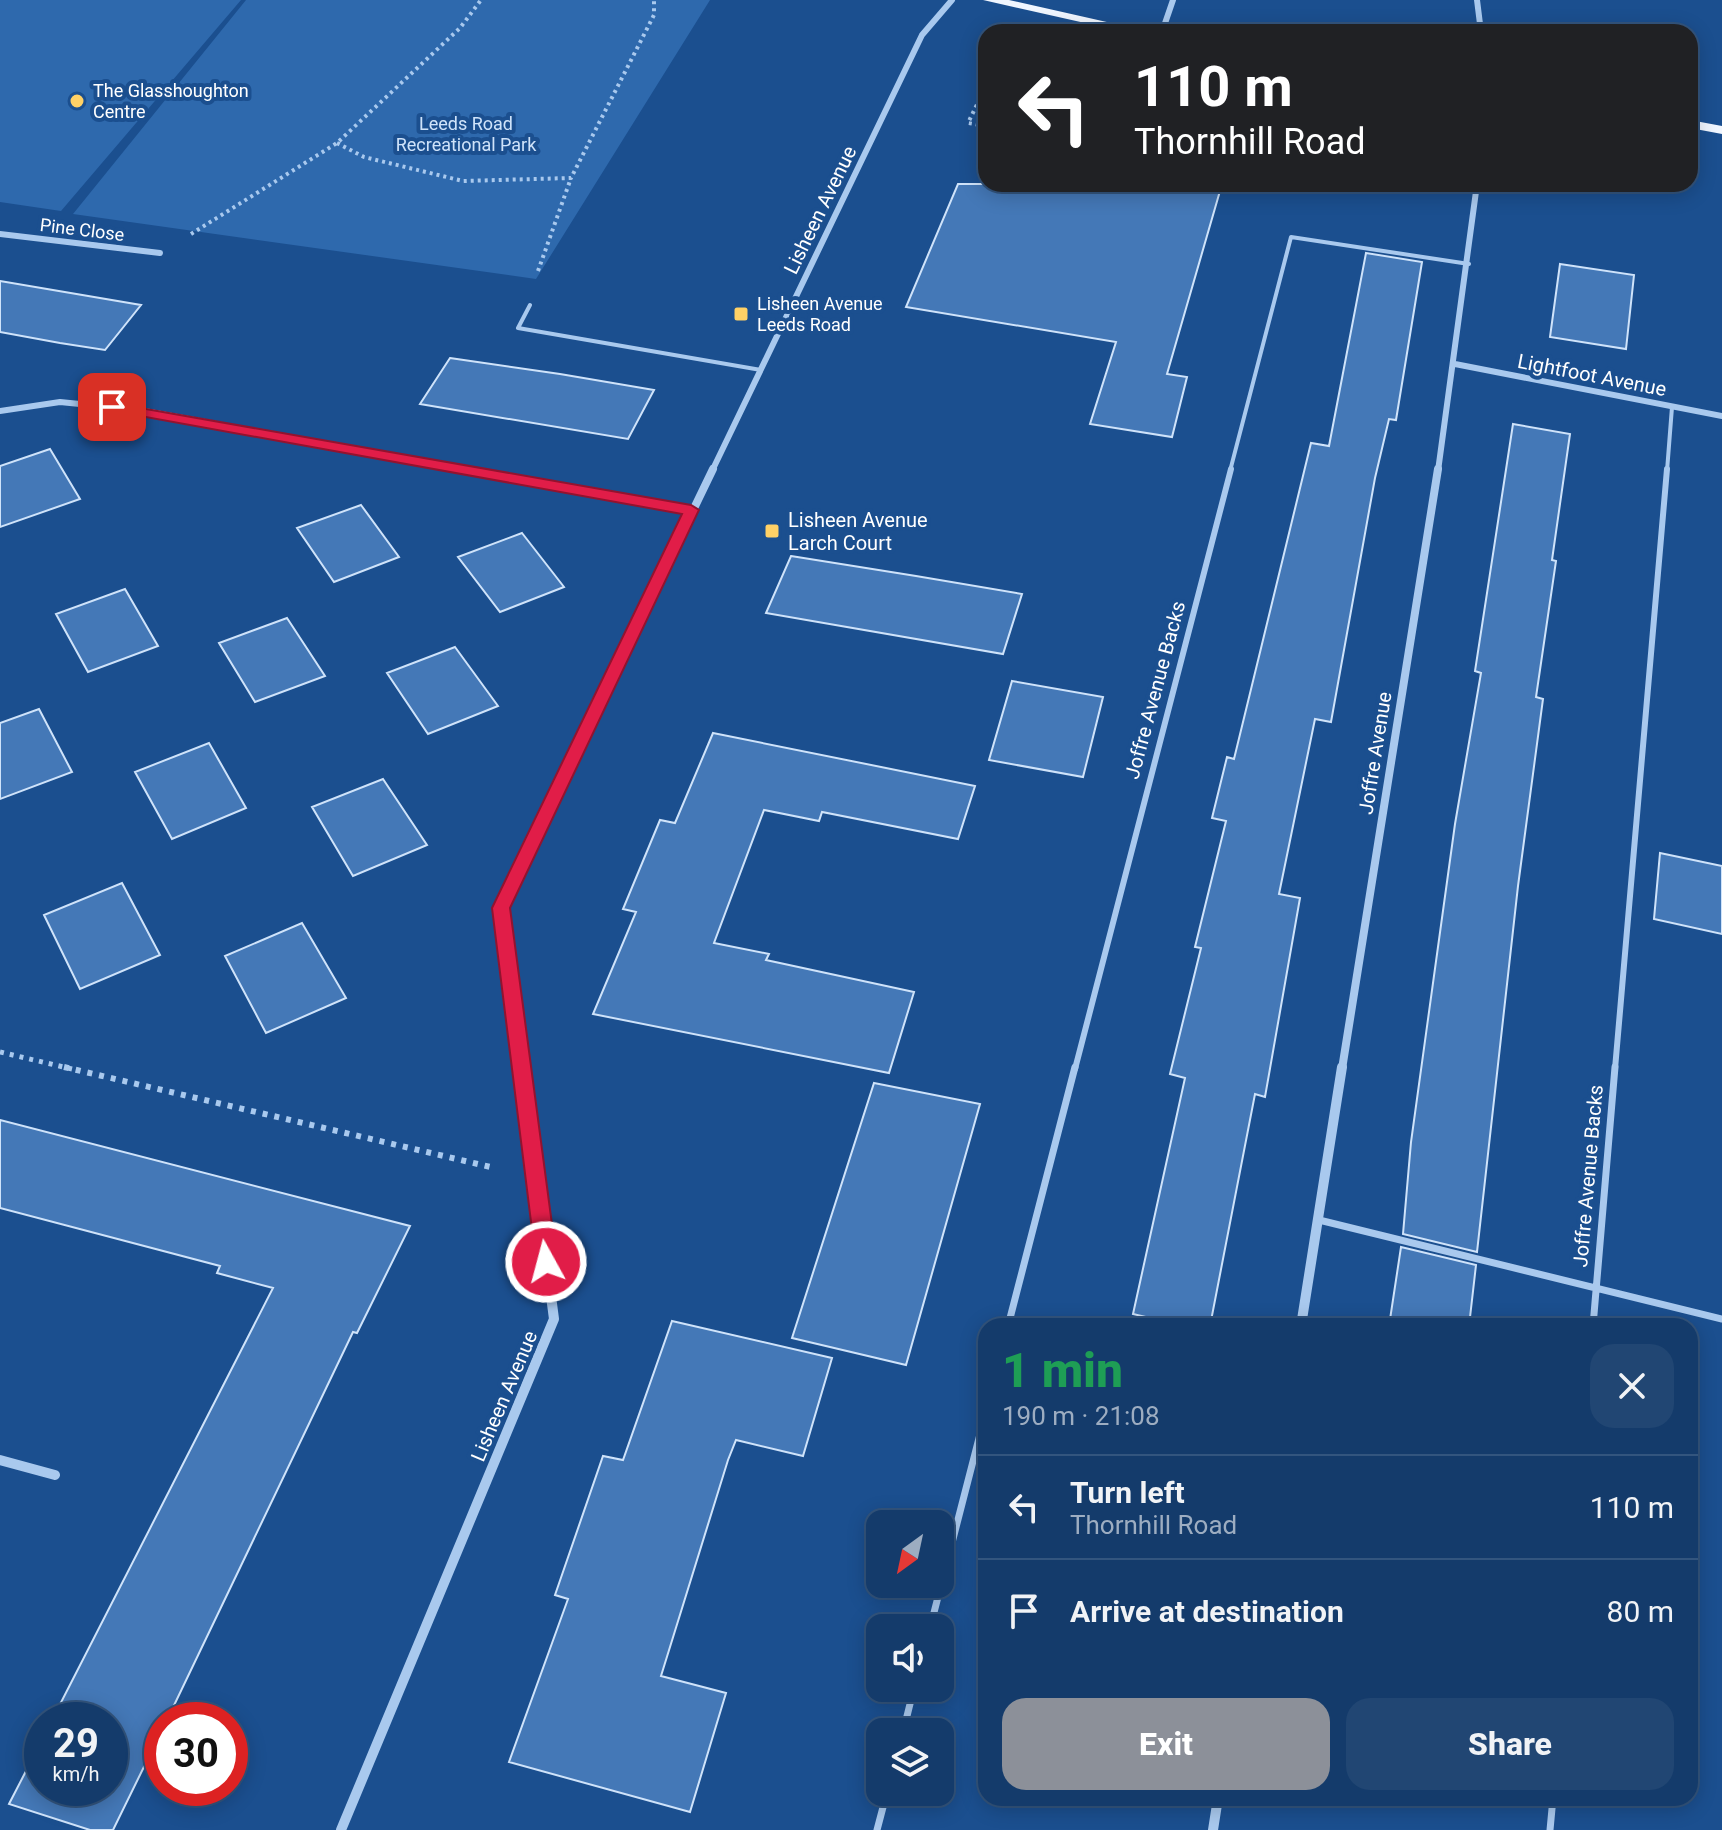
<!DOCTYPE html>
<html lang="en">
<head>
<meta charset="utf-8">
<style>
	:root { --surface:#143b6b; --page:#214673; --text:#f1f3f6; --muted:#9dadc1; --line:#33557e; --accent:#8c9099 }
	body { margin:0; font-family:Roboto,sans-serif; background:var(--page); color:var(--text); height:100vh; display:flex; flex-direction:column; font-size:30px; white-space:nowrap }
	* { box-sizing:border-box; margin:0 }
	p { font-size:26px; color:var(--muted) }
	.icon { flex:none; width:44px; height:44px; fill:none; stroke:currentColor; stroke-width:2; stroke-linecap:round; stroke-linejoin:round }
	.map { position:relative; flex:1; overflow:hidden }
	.side { position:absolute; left:978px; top:1318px; width:720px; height:488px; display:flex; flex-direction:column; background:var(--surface); border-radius:24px; box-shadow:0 4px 20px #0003,0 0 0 2px var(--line) }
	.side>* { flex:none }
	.hud { position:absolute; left:978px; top:24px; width:720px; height:168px; border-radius:24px; box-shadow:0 4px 20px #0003,0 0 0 2px var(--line); background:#202124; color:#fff; overflow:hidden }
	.needle { width:52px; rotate:213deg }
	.fabs { position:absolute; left:866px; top:1510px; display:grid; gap:16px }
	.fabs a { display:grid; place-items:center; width:88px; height:88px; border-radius:16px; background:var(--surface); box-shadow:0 4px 20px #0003,0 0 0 2px var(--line); font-size:40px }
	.speed { position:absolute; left:24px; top:1702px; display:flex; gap:16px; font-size:40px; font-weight:700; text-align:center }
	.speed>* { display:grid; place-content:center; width:104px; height:104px; border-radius:50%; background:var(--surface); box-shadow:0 4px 20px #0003,0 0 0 2px var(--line); line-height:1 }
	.speed small { font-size:20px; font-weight:400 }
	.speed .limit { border:12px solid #d22; background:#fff; color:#111 }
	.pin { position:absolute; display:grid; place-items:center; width:68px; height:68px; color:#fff; margin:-34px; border-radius:16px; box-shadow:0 4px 12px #0006 }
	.me { position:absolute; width:88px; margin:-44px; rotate:353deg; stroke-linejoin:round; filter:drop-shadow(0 0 6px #0008) }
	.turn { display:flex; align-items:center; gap:28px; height:168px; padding:0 24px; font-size:36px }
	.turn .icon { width:104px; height:104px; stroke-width:2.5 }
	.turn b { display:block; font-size:56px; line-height:68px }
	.round { display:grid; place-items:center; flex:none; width:84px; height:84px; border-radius:24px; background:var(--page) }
	.head { display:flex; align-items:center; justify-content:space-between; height:136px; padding:0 24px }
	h1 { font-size:48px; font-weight:800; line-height:60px; color:#1e9e55 }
	.primary-button { display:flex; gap:16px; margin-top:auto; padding:16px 24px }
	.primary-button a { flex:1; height:92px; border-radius:24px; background:var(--accent); color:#fff; font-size:32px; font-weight:800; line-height:92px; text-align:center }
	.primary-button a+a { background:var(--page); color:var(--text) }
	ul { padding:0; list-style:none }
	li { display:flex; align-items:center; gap:24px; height:104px; padding:0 24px; border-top:2px solid var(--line) }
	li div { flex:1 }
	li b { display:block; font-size:30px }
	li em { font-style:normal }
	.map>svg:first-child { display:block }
	.green { fill:#2e69ad }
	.building { fill:#4478b7; stroke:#cfe3fa; stroke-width:2 }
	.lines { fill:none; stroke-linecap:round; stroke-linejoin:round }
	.path-far2 { stroke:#a9c9ee; stroke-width:4; stroke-dasharray:3 4; stroke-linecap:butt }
	.path-far1 { stroke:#a9c9ee; stroke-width:5; stroke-dasharray:4 6; stroke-linecap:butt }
	.path { stroke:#a9c9ee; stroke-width:6; stroke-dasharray:5 7; stroke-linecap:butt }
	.lane-far2 { stroke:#a9c9ee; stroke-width:4 }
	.lane-far1 { stroke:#a9c9ee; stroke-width:6 }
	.lane { stroke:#a9c9ee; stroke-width:7 }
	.street-far2 { stroke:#a9c9ee; stroke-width:6 }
	.street-far1 { stroke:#a9c9ee; stroke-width:8 }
	.street { stroke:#a9c9ee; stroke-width:10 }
	.primary { fill:#f0f6ff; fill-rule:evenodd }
	.route { fill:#e11d48; stroke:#92132f; stroke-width:2 }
	.poi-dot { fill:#ffd166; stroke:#1b4f8f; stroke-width:3 }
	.labels { text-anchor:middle; stroke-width:8; stroke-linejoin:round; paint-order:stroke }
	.far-poi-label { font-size:18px; fill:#fff; stroke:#1b4f8f; text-anchor:start }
	.far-park-label { font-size:18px; fill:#cfe3fa; stroke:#1b4f8f }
	.far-street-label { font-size:18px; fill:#fff; stroke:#1b4f8f }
	.street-label { font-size:20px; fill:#fff; stroke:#1b4f8f }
	.poi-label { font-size:20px; fill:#fff; stroke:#1b4f8f; text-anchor:start }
</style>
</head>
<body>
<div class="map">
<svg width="1722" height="1830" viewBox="0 0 1722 1830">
	<rect width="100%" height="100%" fill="#1b4f8f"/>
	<path class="green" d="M0,0H241L61,211L0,202Z
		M246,0H710L536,279L73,214Z"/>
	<path class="building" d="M958,184H1222L1167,374L1187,377L1172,437L1090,424L1116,342L906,307Z
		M1366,253L1422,262L1396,420L1389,419L1375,478L1331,722L1315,719L1279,894L1300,898L1265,1097L1255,1094L1210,1326H1184L1133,1314L1185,1078L1170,1074L1201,948L1195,947L1226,821L1212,818L1227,757L1234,759L1311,443L1329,446Z
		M1560,264L1634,275L1626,349L1550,337Z
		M0,281L141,305L105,350L60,343L0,332Z
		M450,358L560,374L654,390L628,439L420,404Z
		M1513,424L1570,434L1552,560L1556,561L1536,697L1543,699L1518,886L1477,1252L1403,1234L1411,1142L1455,824L1481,673L1475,671Z
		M50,449L80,499L0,527V466Z
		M361,505L399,557L334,582L297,528Z
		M522,533L564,587L500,612L458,557Z
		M791,556L916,576L1022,594L1003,654L766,613Z
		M125,589L158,646L88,672L56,614Z
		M287,618L325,676L255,702L219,643Z
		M455,647L498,706L428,734L387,673Z
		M1012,681L1103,697L1083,777L989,760Z
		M39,709L72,772L0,799V723Z
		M713,733L975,786L958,839L822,812L819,821L764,810L714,943L769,954L766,960L914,992L889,1073L593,1014L636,912L623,909L660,820L675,823Z
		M209,743L246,808L172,839L135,772Z
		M383,779L427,845L353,876L312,807Z
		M1660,853L1722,866V934L1654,919Z
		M122,883L160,955L80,989L44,915Z
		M302,923L346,998L266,1033L225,956Z
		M874,1083L980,1104L906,1365L792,1338Z
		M0,1120L410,1226L357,1333L353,1332L167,1720H162V1730L113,1830H90L9,1804L42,1740V1788H110V1720H52L273,1288L217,1273L220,1266L0,1208Z
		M1401,1247L1476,1265L1469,1326H1389Z
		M672,1321L832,1358L803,1456L736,1440L728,1460L661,1676L726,1693L690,1812L509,1762L568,1599L555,1595L603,1456L623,1460Z"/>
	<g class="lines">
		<path class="path-far2" d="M986,86L968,123L986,126
			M337,143L364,157L463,181L571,178L654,15V0
			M191,234L337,143L460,28L481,0
			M538,271L571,178"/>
		<path class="path-far1" d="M0,1052L72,1069"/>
		<path class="path" d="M64,1067L495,1168"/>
		<path class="lane-far2" d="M530,305L518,328L761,370
			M1230,471L1291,237L1469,264
			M1667,471L1672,407"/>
		<path class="lane-far1" d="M1075,1069L1231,469
			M1615,1069L1667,469"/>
		<path class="lane" d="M1319,1220L1722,1319
			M1008,1326L1075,1067
			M1593,1326L1615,1067
			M930,1628L986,1411
			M903,1732L914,1688
			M877,1830L887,1792
			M1550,1830L1553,1798"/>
		<path class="street-far2" d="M1477,0L1481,32
			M1162,32L1173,0
			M0,234L160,253
			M1455,364L1722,416
			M0,411L60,402L139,410L474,471
			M712,471L922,35L952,0
			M1438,471L1477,184"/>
		<path class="street-far1" d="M463,469L691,510
			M522,1069L501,908L713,469
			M1342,1069L1438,469"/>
		<path class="street" d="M1301,1326L1342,1067
			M0,1460L55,1475
			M341,1830L554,1319L521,1067
			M1213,1830L1218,1798"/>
		<path class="primary" d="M983,0H1009L1151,32H1125Z
			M1690,120L1722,126V134L1690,128Z"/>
	</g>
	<path class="route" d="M112,403L691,505L699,510L510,908L557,1262L553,1269H539L536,1262L492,908L682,514L107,410V404Z"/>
	<g class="poi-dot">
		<circle cx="77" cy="101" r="8"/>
		<rect x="733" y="306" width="16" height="16" rx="4"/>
		<rect x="764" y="523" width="16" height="16" rx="4"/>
	</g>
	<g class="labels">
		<g class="far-poi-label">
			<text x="93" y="97">The Glasshoughton<tspan x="93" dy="21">Centre</tspan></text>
			<text x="757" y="310">Lisheen Avenue<tspan x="757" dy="21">Leeds Road</tspan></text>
		</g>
		<g class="far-park-label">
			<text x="466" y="130">Leeds Road<tspan x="466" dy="21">Recreational Park</tspan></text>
		</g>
		<g class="far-street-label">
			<text transform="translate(82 230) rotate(7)" y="6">Pine Close</text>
		</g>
		<g class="street-label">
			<text transform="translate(820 210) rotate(-64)" y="7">Lisheen Avenue</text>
			<text transform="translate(1592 375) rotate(11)" y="7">Lightfoot Avenue</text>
			<text transform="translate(1155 690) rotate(-75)" y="7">Joffre Avenue Backs</text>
			<text transform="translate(1375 753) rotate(-81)" y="7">Joffre Avenue</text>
			<text transform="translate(1588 1176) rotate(-85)" y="7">Joffre Avenue Backs</text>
			<text transform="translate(504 1396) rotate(-67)" y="7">Lisheen Avenue</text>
		</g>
		<g class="poi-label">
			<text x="788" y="527">Lisheen Avenue<tspan x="788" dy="23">Larch Court</tspan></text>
		</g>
	</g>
</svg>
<div class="fabs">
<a><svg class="needle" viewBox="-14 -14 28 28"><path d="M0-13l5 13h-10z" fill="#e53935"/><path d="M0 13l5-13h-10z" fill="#9dadc1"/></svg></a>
<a><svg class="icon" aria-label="sound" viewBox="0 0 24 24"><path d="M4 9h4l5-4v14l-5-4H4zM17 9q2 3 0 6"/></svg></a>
<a><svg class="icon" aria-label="layers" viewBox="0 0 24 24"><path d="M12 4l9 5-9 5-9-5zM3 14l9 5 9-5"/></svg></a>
</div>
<div class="speed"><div>29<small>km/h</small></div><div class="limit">30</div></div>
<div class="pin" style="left:112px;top:407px;background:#d93025"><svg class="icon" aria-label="arrive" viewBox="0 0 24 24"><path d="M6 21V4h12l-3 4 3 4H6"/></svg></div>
<svg class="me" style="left:546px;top:1262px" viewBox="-20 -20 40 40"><circle r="17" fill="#e11d48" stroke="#fff" stroke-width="3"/><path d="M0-11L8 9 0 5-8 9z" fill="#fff"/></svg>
<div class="hud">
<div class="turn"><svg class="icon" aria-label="left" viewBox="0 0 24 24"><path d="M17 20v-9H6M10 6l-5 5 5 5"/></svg><div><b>110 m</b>Thornhill Road</div></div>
</div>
<section class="side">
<div class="head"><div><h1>1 min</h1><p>190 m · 21:08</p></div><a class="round"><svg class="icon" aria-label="close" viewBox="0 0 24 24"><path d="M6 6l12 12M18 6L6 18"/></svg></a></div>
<ul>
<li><svg class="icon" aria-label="left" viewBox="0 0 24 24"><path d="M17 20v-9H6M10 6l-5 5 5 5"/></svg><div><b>Turn left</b><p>Thornhill Road</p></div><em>110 m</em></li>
<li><svg class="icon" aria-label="arrive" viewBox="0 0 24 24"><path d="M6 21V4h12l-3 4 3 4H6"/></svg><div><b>Arrive at destination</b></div><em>80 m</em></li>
</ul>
<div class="primary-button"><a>Exit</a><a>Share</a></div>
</section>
</div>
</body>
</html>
